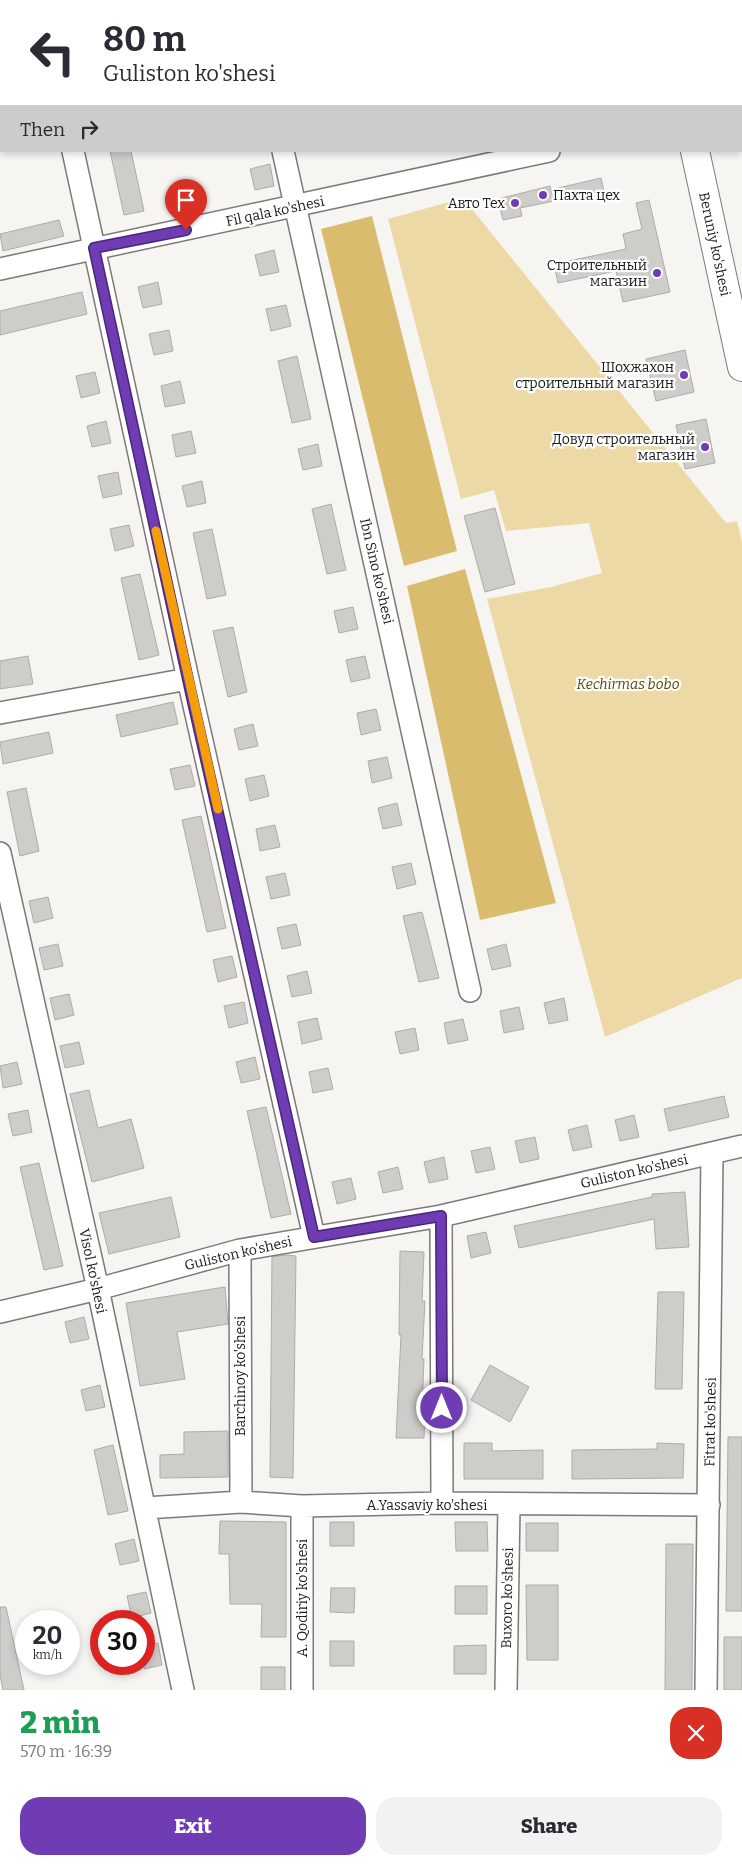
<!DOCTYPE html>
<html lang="en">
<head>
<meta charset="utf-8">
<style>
	:root { --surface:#fff; --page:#f2f2f3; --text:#2b2b33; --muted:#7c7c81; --accent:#703cb3 }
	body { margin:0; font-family:Bitter,serif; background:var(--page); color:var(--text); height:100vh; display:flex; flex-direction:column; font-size:19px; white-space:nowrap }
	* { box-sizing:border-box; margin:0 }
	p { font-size:16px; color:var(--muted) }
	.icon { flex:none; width:28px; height:28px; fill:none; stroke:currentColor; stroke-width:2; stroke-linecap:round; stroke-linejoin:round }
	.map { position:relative; height:1690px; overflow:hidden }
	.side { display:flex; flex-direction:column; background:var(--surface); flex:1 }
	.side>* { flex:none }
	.hud { position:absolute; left:0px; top:0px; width:742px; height:152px; box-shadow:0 2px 8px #0003; background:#fff; color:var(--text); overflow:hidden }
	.speed { position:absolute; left:15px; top:1610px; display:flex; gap:10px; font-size:25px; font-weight:700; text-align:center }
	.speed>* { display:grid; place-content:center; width:65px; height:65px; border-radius:50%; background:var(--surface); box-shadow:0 2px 8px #0003; line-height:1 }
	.speed small { font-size:12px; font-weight:400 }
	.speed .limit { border:8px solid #d22; background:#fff; color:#111 }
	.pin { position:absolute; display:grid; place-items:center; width:42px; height:42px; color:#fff; margin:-51px -21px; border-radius:50% 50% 50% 0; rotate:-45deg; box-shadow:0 0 5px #0007 }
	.pin .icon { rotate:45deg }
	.me { position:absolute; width:55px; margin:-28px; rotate:0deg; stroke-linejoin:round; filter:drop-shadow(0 0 4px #0008) }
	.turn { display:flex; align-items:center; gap:18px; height:105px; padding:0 20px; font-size:22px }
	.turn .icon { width:65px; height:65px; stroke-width:2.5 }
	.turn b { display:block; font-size:35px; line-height:42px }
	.then { display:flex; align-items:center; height:48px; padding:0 20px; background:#0003; gap:10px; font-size:19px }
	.round { display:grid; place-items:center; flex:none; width:52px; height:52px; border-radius:20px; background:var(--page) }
	.headline { display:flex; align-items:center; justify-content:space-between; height:85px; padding:0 20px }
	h1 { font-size:30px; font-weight:800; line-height:38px; color:#1e9e55 }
	.action { display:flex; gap:10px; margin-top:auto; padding:10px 20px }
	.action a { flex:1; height:58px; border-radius:20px; background:var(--accent); color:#fff; font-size:20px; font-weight:800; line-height:58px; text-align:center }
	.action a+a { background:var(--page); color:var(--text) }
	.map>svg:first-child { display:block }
	.green { fill:#edd9a5 }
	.forest { fill:#d9bc6d }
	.building { fill:#cfcdca; stroke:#adaca9 }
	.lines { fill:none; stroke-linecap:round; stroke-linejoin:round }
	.minor-casing { stroke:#7b7a77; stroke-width:24 }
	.major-casing { stroke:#7b7a77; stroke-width:30 }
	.minor { stroke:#fff; stroke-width:21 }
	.major { stroke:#fff; stroke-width:28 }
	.route-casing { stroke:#492774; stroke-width:12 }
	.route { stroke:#703cb3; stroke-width:9 }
	.slow { stroke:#f59e0b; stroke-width:9 }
	.poi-dot { fill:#703cb3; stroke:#fff; stroke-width:2 }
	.labels { text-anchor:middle; stroke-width:4.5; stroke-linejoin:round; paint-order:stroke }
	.poi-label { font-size:14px; fill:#1a1a19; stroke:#fff; text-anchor:end }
	.street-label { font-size:14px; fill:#1a1a19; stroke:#fff }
	.park-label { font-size:14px; font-style:italic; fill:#5b4706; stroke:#fff }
</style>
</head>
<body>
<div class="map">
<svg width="742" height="1690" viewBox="0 0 742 1690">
	<rect width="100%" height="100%" fill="#f6f5f1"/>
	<path class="green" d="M463,198L726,523L737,521L742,542V978L605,1037L487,599L551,587L602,573L589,523L506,531L494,490L461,499L388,219Z"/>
	<path class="forest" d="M372,216L457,551L404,566L321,229Z
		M465,569L556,903L480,920L407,586Z"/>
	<path class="building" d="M110,151H131L144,211L124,215Z
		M270,164L274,186L255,190L250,169Z
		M601,178L604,191L561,200L558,188Z
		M550,186L554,201L520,208L522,216L503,220L498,199Z
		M649,200L670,292L623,302L616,271L558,283L554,264L626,249L623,234L642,229L636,203Z
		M59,220L64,236L3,251L0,234Z
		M274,250L279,272L260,276L255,255Z
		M158,282L162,304L143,308L138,287Z
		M82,292L87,314L0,335V311Z
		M286,305L291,326L271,331L266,309Z
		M169,330L173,351L154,355L149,334Z
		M685,350L694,392L656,401L646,359Z
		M297,356L311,419L292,423L278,361Z
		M95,372L100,393L81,398L76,376Z
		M180,381L185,403L165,407L161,386Z
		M706,419L715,463L685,469L676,425Z
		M106,421L111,443L92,447L87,426Z
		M191,431L196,453L176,457L172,435Z
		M318,444L322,466L303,470L298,449Z
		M118,472L122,494L103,498L98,476Z
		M202,481L206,503L187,507L182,486Z
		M331,504L346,570L327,574L312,509Z
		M495,508L515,584L485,592L464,516Z
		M129,525L134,546L115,551L110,529Z
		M212,529L226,595L207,599L193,533Z
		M140,574L159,655L139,660L121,578Z
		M353,607L358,629L339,633L334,611Z
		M233,627L247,692L228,697L213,631Z
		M28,656L33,684L0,689V661Z
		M365,656L370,678L351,682L346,660Z
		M173,702L178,724L121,737L116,715Z
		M376,709L381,730L361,735L357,713Z
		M253,724L258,746L239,750L234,729Z
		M49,732L53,753L3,764L0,742Z
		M387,757L392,778L372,783L368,761Z
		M190,765L195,786L175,790L170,769Z
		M264,775L269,796L250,801L245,779Z
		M26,788L39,851L20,856L7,792Z
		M397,803L402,825L383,829L378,808Z
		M201,816L226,928L207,932L182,820Z
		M275,825L280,847L260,851L256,829Z
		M411,863L416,884L397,889L392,867Z
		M285,873L290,895L271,899L266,877Z
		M48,897L53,918L34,923L29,901Z
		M422,912L439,978L419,982L403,916Z
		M296,924L301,945L282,949L277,928Z
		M58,944L63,966L44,970L39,948Z
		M506,944L511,966L492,970L487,949Z
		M232,956L237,977L218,982L213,960Z
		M307,971L312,993L292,997L287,976Z
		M69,994L74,1015L55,1020L50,998Z
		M564,998L568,1020L549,1024L544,1003Z
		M244,1002L248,1023L229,1028L224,1006Z
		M519,1007L524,1029L504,1033L500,1011Z
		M317,1018L322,1039L302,1044L298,1022Z
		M463,1019L468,1040L448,1044L444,1023Z
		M415,1028L419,1050L400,1054L395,1032Z
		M79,1042L84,1064L65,1068L60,1046Z
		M255,1057L260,1079L241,1083L236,1062Z
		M17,1062L22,1084L3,1088L0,1066Z
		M328,1068L333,1089L313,1093L309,1072Z
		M89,1090L98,1128L131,1119L144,1168L92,1182L70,1094Z
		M724,1096L729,1117L669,1131L664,1109Z
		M266,1107L291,1214L271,1218L247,1111Z
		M28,1110L32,1132L13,1136L8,1114Z
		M634,1115L639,1137L620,1141L615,1120Z
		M587,1125L592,1147L573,1151L568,1130Z
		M535,1137L539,1159L520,1163L515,1141Z
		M490,1147L495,1169L476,1173L471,1151Z
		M444,1157L448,1179L429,1183L424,1162Z
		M39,1163L63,1266L44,1270L20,1167Z
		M398,1167L403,1189L383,1193L378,1172Z
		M351,1178L356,1199L337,1204L332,1182Z
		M685,1192L689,1247L656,1249L654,1219L519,1248L514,1226L652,1197V1194Z
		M171,1197L180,1237L109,1254L99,1213Z
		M486,1232L491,1253L471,1258L467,1236Z
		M400,1251L424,1252L422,1301H425L422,1359H424L422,1409H425L424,1438H396L401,1335H399Z
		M285,1255L296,1256L293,1478L270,1477L272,1257Z
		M225,1287L228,1324L177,1332L185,1379L140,1386L126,1303Z
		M658,1292H684L682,1389H655Z
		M84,1317L89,1339L70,1343L65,1322Z
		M490,1365L529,1387L510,1422L471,1400Z
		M100,1385L105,1407L86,1411L81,1390Z
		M228,1431V1477L160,1478V1455L184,1454V1432Z
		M728,1437H742V1611H726Z
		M464,1443H492V1451L543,1450V1479H464Z
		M657,1443L684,1444L683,1478L572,1479V1450L657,1449Z
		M113,1445L128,1511L108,1515L94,1450Z
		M220,1521L286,1522V1637H261L262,1604H230L229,1554H219Z
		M330,1522H354V1546H330Z
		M455,1522H487L488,1551H456Z
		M526,1523H558V1551H526Z
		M134,1539L139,1561L120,1565L115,1544Z
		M666,1544H693L692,1690H665Z
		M526,1585H558V1660H527Z
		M455,1586H487V1614H455Z
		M331,1588H355L354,1613L330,1612Z
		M146,1592L151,1613L132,1618L127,1596Z
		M0,1607H6L24,1690H3L0,1675Z
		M724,1637H742V1690H724Z
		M330,1641H354V1666H330Z
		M158,1643L162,1665L144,1669V1646Z
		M486,1645V1674H454V1646Z
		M261,1667H285V1690H261Z"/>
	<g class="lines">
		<g class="minor-casing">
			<path id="minor" d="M39,0L40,1
				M250,0V1
				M73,151L188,679L314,1237
				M283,151L470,991
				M0,269L549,151
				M0,713L188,679
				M0,853L98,1289L183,1690
				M441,1216L442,1503
				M240,1250L241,1502
				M0,1312L98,1289L240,1250L441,1216L742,1146
				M302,1506V1690
				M145,1508L241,1502L302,1506L442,1503L709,1505
				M506,1690L509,1505
				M706,1690L712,1153"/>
		</g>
		<g class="major-casing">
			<path id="major" d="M662,0V1
				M695,151L742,367"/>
		</g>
		<use href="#minor" class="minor"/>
		<use href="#major" class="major"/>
	</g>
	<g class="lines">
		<g class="route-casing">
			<path id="route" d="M186,230L94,248L192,698L314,1237L441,1216L442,1408"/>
		</g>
		<use href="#route" class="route"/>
		<path class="slow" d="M156,531L218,809"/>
	</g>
	<g class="poi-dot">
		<circle cx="543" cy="195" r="5"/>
		<circle cx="515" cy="203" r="5"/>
		<circle cx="657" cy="273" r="5"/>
		<circle cx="684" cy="375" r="5"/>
		<circle cx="705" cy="447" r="5"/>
	</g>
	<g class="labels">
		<g class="poi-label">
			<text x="553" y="200" text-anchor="start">Пахта цех</text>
			<text x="505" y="208">Авто Тех</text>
			<text x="647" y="270">Строительный<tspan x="647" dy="16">магазин</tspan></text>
			<text x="674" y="372">Шохжахон<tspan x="674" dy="16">строительный магазин</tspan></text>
			<text x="695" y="444">Довуд строительный<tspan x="695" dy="16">магазин</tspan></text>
		</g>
		<g class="street-label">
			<text transform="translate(275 211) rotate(-12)" y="5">Fil qala ko'shesi</text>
			<text transform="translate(715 244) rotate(78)" y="5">Beruniy ko'shesi</text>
			<text transform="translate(377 571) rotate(77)" y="5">Ibn Sino ko'shesi</text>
			<text transform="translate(634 1171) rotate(-13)" y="5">Guliston ko'shesi</text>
			<text transform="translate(238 1253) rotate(-13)" y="5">Guliston ko'shesi</text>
			<text transform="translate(93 1271) rotate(78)" y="5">Visol ko'shesi</text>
			<text transform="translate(240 1376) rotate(-90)" y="5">Barchinoy ko'shesi</text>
			<text transform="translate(710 1422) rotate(-89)" y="5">Fitrat ko'shesi</text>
			<text x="427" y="1510">A.Yassaviy ko'shesi</text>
			<text transform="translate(302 1598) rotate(-90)" y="5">A. Qodiriy ko'shesi</text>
			<text transform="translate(507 1598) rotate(-89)" y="5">Buxoro ko'shesi</text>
		</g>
		<g class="park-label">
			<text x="628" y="689">Kechirmas bobo</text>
		</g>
	</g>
</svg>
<div class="speed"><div>20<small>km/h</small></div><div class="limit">30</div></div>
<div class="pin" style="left:186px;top:230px;background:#d93025"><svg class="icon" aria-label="arrive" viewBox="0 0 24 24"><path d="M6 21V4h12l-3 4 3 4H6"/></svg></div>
<svg class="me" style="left:442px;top:1408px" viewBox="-20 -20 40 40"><circle r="17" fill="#703cb3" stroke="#fff" stroke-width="3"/><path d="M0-11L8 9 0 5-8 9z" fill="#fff"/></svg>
<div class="hud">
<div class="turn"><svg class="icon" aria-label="left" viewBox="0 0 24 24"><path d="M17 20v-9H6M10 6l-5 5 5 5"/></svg><div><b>80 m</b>Guliston ko'shesi</div></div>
<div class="then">Then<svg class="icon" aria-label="right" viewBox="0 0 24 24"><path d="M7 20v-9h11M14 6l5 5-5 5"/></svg></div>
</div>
</div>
<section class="side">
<div class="headline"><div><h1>2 min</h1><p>570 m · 16:39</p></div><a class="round" style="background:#d93025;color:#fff"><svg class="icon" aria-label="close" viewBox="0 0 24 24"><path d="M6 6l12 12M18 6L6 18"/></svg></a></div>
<div class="action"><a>Exit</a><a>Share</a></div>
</section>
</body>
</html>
